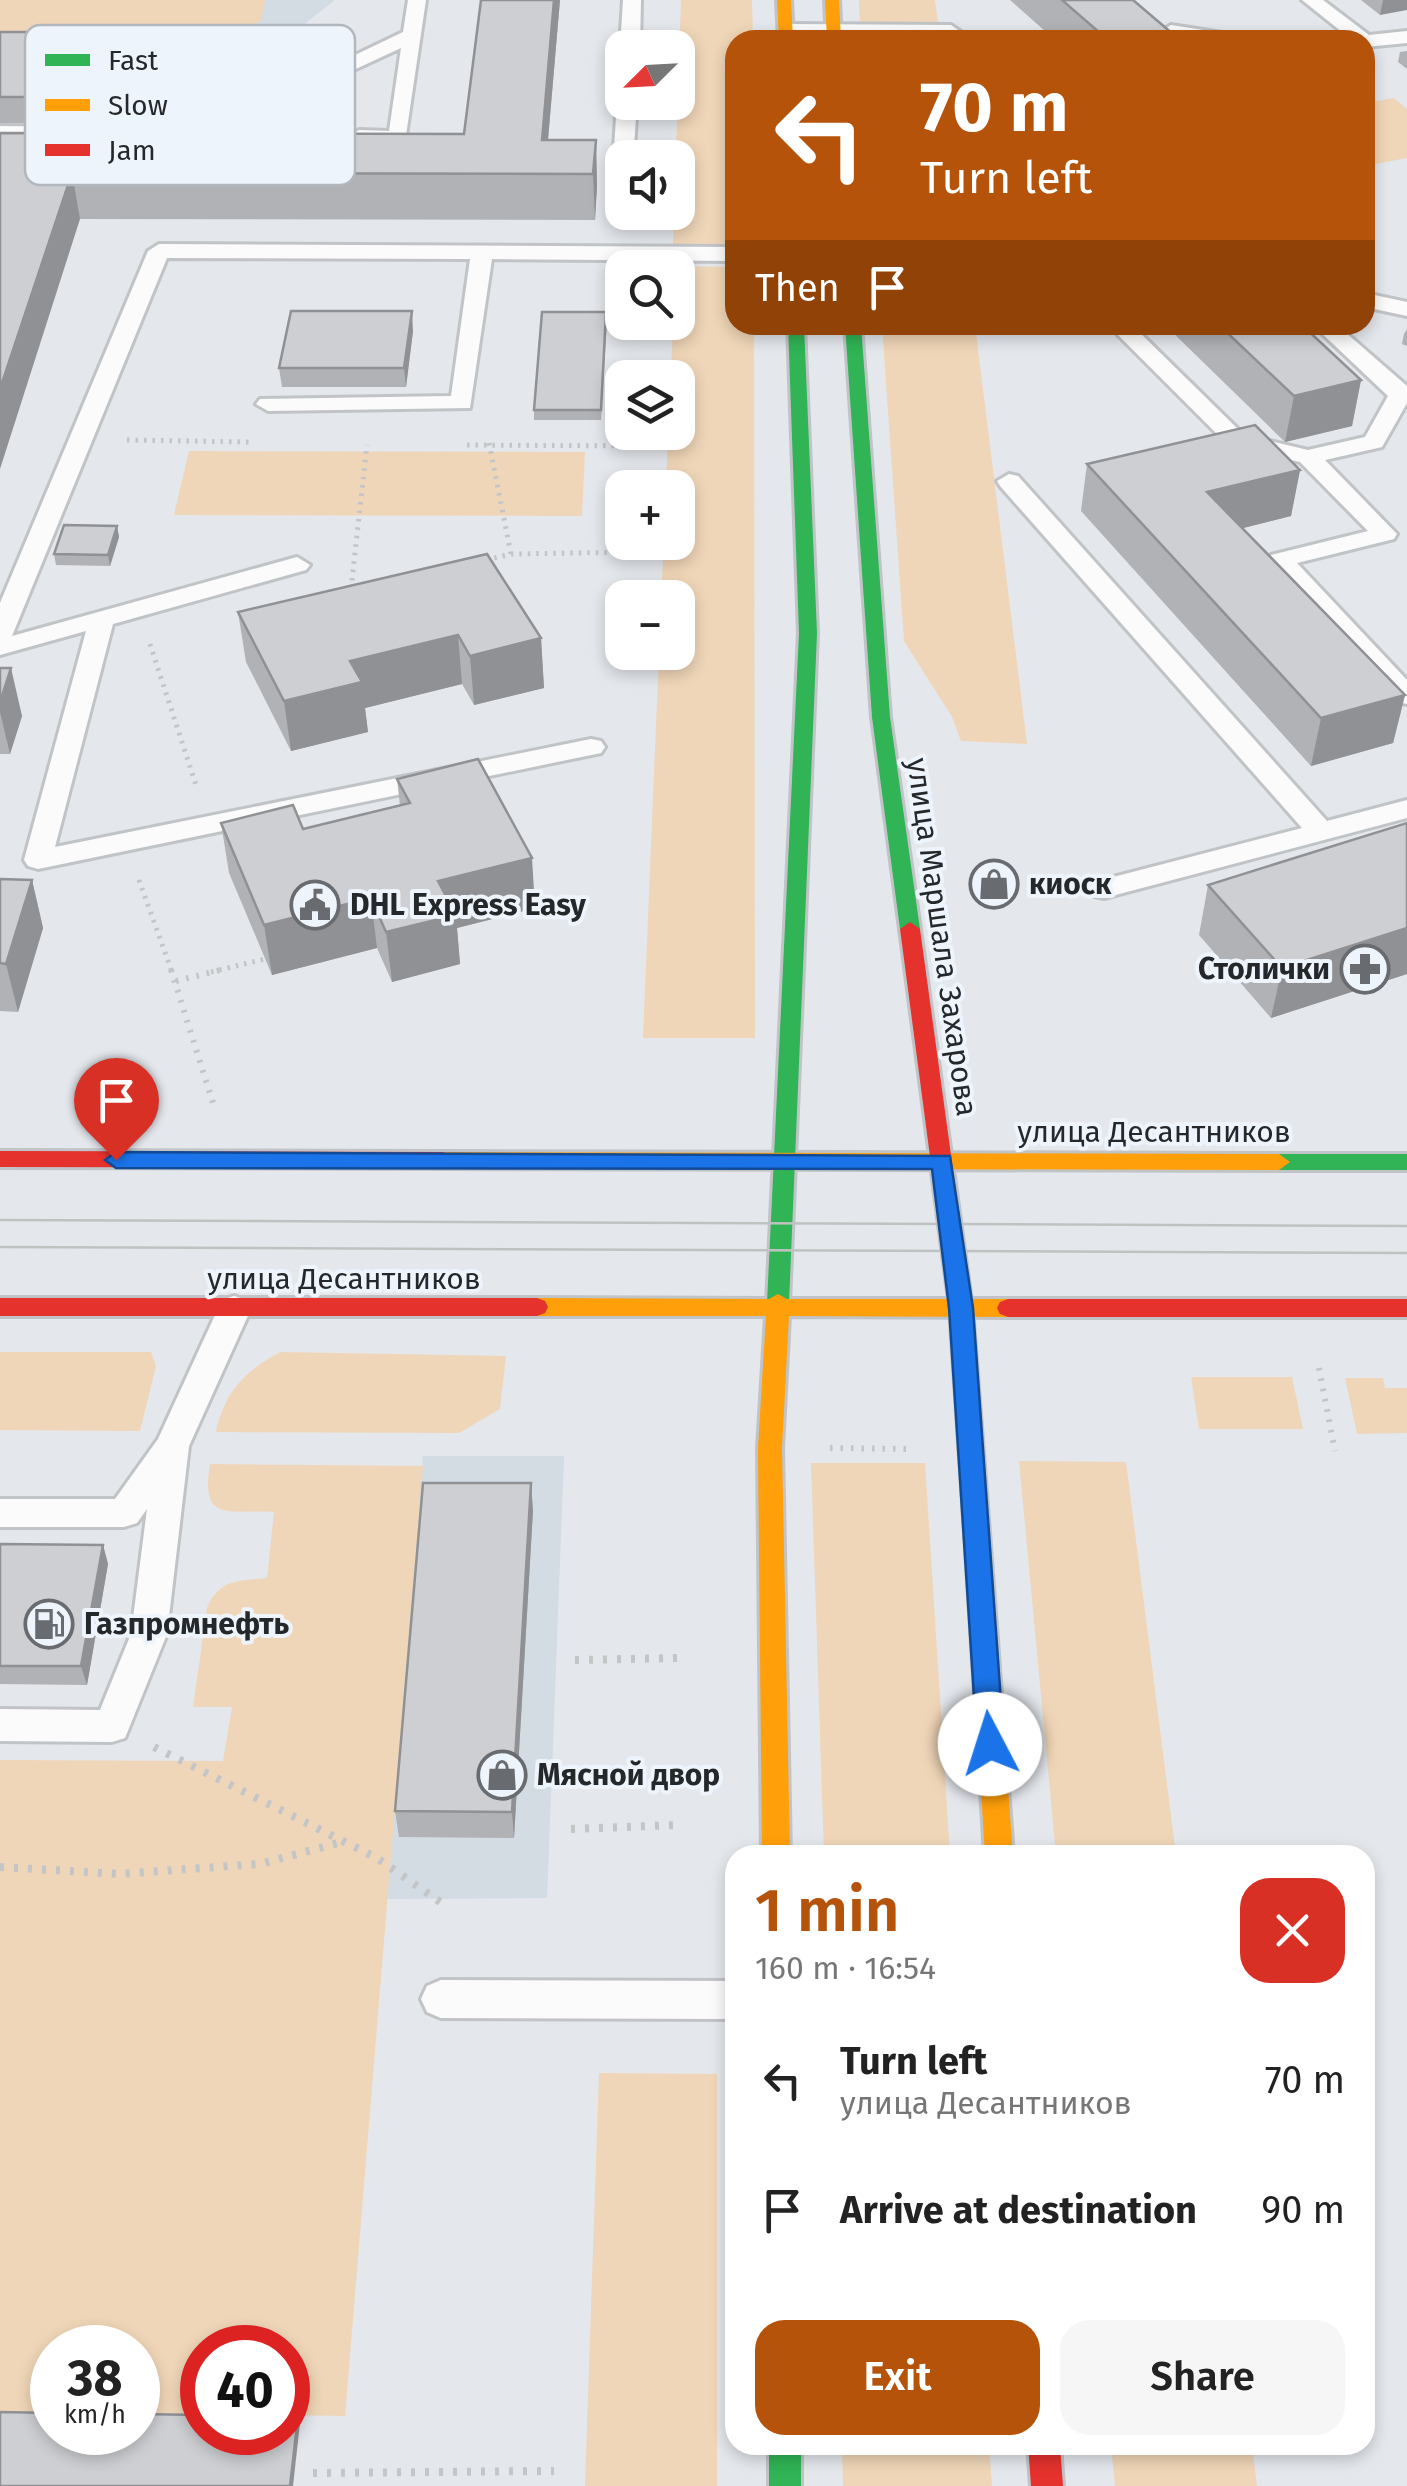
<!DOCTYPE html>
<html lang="en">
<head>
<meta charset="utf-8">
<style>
	:root { --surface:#fff; --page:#f6f6f6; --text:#222; --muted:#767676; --accent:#b45309 }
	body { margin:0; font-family:"Fira Sans",sans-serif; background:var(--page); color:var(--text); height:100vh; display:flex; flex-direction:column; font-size:38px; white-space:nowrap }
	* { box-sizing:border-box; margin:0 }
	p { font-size:32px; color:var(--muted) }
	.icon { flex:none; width:55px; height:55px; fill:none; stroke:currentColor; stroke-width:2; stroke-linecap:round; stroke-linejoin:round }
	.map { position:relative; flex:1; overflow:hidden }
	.details { position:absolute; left:725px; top:1845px; width:650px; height:610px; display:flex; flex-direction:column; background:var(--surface); border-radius:30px; box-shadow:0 5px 15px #0003 }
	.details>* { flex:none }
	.hud { position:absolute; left:725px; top:30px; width:650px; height:305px; border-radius:30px; box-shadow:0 5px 15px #0003; background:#b45309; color:#fff; overflow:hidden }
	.needle { width:65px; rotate:246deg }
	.buttons { position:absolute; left:605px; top:30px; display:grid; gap:20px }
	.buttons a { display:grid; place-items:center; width:90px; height:90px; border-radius:20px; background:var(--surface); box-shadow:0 5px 15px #0003; font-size:50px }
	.speed { position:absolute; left:30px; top:2325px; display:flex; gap:20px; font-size:50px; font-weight:700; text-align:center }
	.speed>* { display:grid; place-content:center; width:130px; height:130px; border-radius:50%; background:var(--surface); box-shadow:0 5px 15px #0003; line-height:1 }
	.speed small { font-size:25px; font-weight:400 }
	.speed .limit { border:15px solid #d22; background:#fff; color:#111 }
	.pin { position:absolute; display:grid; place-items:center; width:85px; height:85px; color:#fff; margin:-102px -42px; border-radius:50% 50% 50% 0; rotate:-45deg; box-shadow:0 0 10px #0007 }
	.pin .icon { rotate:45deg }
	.me { position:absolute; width:110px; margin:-55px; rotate:355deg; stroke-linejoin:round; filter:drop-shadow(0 0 8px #0008) }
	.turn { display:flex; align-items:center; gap:35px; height:210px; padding:0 30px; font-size:45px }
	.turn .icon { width:130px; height:130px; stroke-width:2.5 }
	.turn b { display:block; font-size:70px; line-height:85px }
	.then { display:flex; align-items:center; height:95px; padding:0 30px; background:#0003; gap:20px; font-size:38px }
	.round { display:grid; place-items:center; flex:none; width:105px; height:105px; border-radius:30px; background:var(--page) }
	.summary { display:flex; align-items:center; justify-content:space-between; height:170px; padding:0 30px }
	h1 { font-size:60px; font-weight:600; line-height:75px; color:var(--accent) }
	.button { display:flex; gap:20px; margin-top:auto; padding:20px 30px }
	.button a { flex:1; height:115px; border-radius:30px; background:var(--accent); color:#fff; font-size:40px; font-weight:600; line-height:115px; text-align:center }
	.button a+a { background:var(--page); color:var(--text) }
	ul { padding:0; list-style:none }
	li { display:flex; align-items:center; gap:30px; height:130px; padding:0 30px }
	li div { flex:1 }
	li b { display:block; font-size:38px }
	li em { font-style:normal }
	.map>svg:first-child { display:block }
	.built { fill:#d3dbe3 }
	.green { fill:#f0d6b8 }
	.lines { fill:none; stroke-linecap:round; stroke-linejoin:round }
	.lane-casing { stroke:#c1c4c7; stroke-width:6 }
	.fast-casing { stroke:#c1c4c7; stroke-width:6 }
	.slow-casing { stroke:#c1c4c7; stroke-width:6 }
	.jam-casing { stroke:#c1c4c7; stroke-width:6 }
	.path-far2 { stroke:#c3c5c7; stroke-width:5; stroke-dasharray:2.5 6; stroke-linecap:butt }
	.path-far1 { stroke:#c3c5c7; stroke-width:6; stroke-dasharray:2.5 8; stroke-linecap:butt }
	.path { stroke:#c3c5c7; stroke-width:8; stroke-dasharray:4 10; stroke-linecap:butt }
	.lane { fill:#fbfbfc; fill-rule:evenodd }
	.fast { fill:#30b455; fill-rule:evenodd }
	.slow { fill:#ff9f0a; fill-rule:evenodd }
	.jam { fill:#e5322d; fill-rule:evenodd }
	.tram { stroke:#c0c2c2; stroke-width:2.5 }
	.wall { fill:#b0b2b5 }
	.shaded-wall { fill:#909194 }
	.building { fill:#cdcfd3; stroke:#909194; stroke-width:2.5 }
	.route { fill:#1a73e8; stroke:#114b97; stroke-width:2.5 }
	.labels { text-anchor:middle; stroke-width:8; stroke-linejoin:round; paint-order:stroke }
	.poi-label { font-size:30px; font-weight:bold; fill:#25282b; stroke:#eef4fc; text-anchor:start }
	.street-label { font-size:30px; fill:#25282b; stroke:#eef4fc }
	.key { fill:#eef4fc; stroke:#b2b7bd; stroke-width:2.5 }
	.key-label { font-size:28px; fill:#25282b }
</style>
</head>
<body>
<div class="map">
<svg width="1407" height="2486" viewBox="0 0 1407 2486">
	<rect width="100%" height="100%" fill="#e4e7ec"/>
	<path class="built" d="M0,0H335L298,29L257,45L0,43Z
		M423,1456H564L547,1898L387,1899Z"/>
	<path class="green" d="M0,0H265L261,21L219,39L0,37Z
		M681,0H752L753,40H735V244H673Z
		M859,0H935L938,23L860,22Z
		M1394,98L1407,109V158L1365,166V103Z
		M675,266L735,267V325H754L755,1038H643L659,653L678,652V598L661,597L664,543L678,542V488L666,487L668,433L678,432V378L671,377L673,323L678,322Z
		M882,325H975L1027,744L961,741L952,717L904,641Z
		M189,451L585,452L582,516L174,515Z
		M0,1352H151L156,1366L140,1431L0,1430Z
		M281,1352L506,1356L500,1409L459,1433L216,1432C224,1393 245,1370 281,1352Z
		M1191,1377H1292L1303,1429H1199Z
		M1345,1378H1383L1385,1388H1407V1433L1357,1434Z
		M1019,1461L1126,1462L1176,1855H1056Z
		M811,1463H925L950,1855H824Z
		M210,1464L423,1466L345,2416L288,2415V2348H202V2414L138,2413V2348H52V2412L0,2411V1760L223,1761L232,1707H193L207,1608C219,1579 239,1581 267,1578L274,1512C229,1509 200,1524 210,1464Z
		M599,2073L717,2074V2486H585Z
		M842,2445H989L992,2486H843Z
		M1111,2445H1252L1257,2486H1115Z"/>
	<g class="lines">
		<g class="lane-casing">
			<path id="lane" d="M408,0H426L405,142H359L349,136L359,130L389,131L401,48L229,128L312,131V139L305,141L0,138V126L203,128L403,32Z
				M623,0H641L640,48H622V51L620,48Z
				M1302,0H1323L1369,35L1407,31V43L1365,47V40H1352Z
				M786,24L951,25L972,40L779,34V26Z
				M1171,25L1229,34L1239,40L1164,35L1161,31Z
				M622,97V102H637L634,148L624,154L614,148L617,102Z
				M159,244L735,247V261L492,259L470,408L268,411L256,404L260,399L451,396L470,259L167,258L12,636L297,557L310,565L306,570L113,624L55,847L591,739L601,741L605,747L601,753L38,869L28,866L24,860L86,631L0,655V603L148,251Z
				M1365,293L1407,302V316L1365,307Z
				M1108,325H1132L1244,435L1308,450L1365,437L1388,396L1313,325H1337L1407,386V403L1382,447L1325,460L1397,534L1394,539L1297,563L1407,680V704L1398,702L1267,560L1271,555L1368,531L1300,462L1228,445Z
				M1009,474L1018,476L1327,821L1407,800V818L1104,898L1094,896L1090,889L1094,882L1302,828L1000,486L997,481Z
				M234,1296L246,1300L251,1309L189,1446L167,1634L125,1738L112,1742L0,1741V1709L100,1710L131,1634L147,1509L137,1523L124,1527H0V1499H115L158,1439L222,1300Z
				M441,1980L735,1981V2019L441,2018L427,2012L421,1999L427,1986Z"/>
		</g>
		<g class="fast-casing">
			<path id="fast" d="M788,325H804L817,633L789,1303L786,1309H770L767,1303L799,633Z
				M845,325H861L890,717L920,929L910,936L900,929L872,717Z
				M1279,1154H1407V1170H1279L1268,1162Z
				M769,2445H801V2486H769Z"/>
		</g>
		<g class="slow-casing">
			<path id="slow" d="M777,0H791L793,40H779Z
				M825,0H839L841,40H827Z
				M443,1152L1279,1154L1290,1162L1279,1170L443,1168L432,1160Z
				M778,1294L787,1299H1008L1016,1302L1019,1308L1016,1314L1008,1317L789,1316L782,1448L790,1855H762L758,1448L766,1316H537L529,1313L526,1307L529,1301L537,1298L769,1299Z
				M977,1522L986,1525L989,1532L1013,1855H985L965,1532L968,1525Z"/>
		</g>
		<g class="jam-casing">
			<path id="jam" d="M910,922L920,929L972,1308L989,1532L986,1539L977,1542L968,1539L965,1532L950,1308L900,929Z
				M0,1151L443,1152L454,1160L443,1168L0,1167Z
				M0,1298H537L545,1301L548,1307L545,1313L537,1316H0Z
				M1008,1299H1407V1317H1008L1000,1314L997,1308L1000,1302Z
				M1028,2445H1060L1063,2486H1031Z"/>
		</g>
		<path class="path-far2" d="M127,440L249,442
			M489,443L511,554
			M467,445L650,446
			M486,560L511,554L644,552
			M351,589L367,445
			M150,644L196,785
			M139,880L172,972
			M211,972L265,959"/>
		<path class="path-far1" d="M171,970L214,1106
			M176,981L221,970
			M1319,1368L1335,1451
			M830,1448L907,1449"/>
		<path class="path" d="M575,1660L679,1658
			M154,1747L377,1858L446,1906
			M571,1829L677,1825
			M0,1867L120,1874L260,1864L342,1842
			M313,2473L554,2471"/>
		<use href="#lane" class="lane"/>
		<use href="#fast" class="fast"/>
		<use href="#slow" class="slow"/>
		<use href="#jam" class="jam"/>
		<path class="tram" d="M0,1220L1407,1226
			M0,1247L1407,1253"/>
	</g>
	<path class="wall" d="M481,0H560L548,140H596L597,186L595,220L80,219L0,133L464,134Z
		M1010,0H1133L1180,40H1055Z
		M1361,0H1407L1380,15Z
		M0,32L195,58L191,71H198L201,97L193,124H114L110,98L41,97L31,123H0Z
		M267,47L337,48L305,68L268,57Z
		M1407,51V69L1398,62L1400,52Z
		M607,322L601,420H534V410Z
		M1165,325H1302L1361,380L1352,426L1285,442Z
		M1407,329V346L1402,344L1404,334Z
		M413,331L406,387H282L279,368Z
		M1087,464L1300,470L1291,516L1243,528L1405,695L1393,743L1311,766L1081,511Z
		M117,526L119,537L110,566L56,565L54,554Z
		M238,612L541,638L544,688L474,705L462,684L365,708L368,732L291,751L246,662Z
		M0,668L22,716L10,754H0Z
		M397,779L535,908L457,928L460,964L392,982L377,948L272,975L229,873L221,823L303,829L400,806Z
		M1407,823V974L1271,1018L1199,935L1208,885Z
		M0,879L32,880L43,928L18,1012L0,1011Z
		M533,1510L514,1838L399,1837L395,1811Z
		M0,1544L103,1545L108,1564L87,1685L0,1684Z"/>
	<path class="shaded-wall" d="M554,0H560L545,174L542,140Z
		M1383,0H1407V10L1380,15Z
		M191,32L195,58L182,97L179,71Z
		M336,39L337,48L305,68L304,58Z
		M198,71L201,97L193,124L189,98Z
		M36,72L41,97L31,123L26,97Z
		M596,140L597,186L595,220L593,174Z
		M72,173L80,219L0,469V389Z
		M412,311L413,331L406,387L404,368Z
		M1361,380L1352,426L1285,442L1294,396Z
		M1300,470L1291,516L1200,539L1207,492Z
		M117,526L119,537L110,566L108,555Z
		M458,635L462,684L365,708L368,732L291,751L284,701L350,661Z
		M541,638L544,688L474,705L470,656Z
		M11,668L22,716L10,754L0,712V702Z
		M1405,695L1393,743L1311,766L1321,718Z
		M532,858L535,908L457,928L460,964L392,982L386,932L438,881Z
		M32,880L43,928L18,1012L6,964Z
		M371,898L377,948L272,975L264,925Z
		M1407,928V974L1271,1018L1282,968Z
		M531,1483L533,1510L514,1838L512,1812Z
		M103,1545L108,1564L87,1685L81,1666Z
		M298,2416L300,2423L293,2486H290Z"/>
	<path class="building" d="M481,0H554L542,140H596L593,174L72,173L0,389V133L464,134Z
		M1062,0H1133L1180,40H1108Z
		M0,32H191L179,71H198L189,98H110L119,72H36L26,97H0Z
		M291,311H412L404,368H279Z
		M542,312H606L601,410H534Z
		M1219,325H1302L1361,380L1294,396Z
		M1255,425L1300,470L1207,492L1405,695L1321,718L1087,464Z
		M64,525L117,526L108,555L54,554Z
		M487,554L541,638L470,656L458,635L350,661L362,682L284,701L238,612Z
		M0,668H11L0,702Z
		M478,759L532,858L438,881L456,915L386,932L371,898L264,925L221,823L293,805L303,829L410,803L397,779Z
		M1407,823V928L1282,968L1208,885Z
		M0,879L32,880L6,964L0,963Z
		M423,1483H531L512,1812L395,1811Z
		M0,1544L103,1545L81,1666H0Z
		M0,2412L52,2413V2432H138V2414L202,2415V2432H288V2416H298L290,2486H0Z"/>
	<path class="route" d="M116,1152L950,1156L973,1308L1004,1744L1000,1753H981L977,1744L949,1308L932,1169L116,1168L105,1160Z"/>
	<defs>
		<g id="shop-ring" transform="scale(2.5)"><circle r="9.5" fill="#eef4fc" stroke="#686b6f" stroke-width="1.5"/><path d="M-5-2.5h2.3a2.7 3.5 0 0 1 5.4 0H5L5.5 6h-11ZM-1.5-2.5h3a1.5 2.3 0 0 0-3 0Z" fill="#686b6f"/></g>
		<g id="civic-ring" transform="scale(2.5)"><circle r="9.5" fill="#eef4fc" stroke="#686b6f" stroke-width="1.5"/><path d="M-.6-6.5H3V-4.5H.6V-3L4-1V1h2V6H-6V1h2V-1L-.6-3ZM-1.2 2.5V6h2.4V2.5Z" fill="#686b6f"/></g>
		<g id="pharmacy-ring" transform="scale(2.5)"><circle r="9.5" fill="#eef4fc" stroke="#686b6f" stroke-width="1.5"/><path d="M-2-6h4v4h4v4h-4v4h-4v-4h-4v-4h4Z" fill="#686b6f"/></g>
		<g id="fuel-ring" transform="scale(2.5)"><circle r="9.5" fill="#eef4fc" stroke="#686b6f" stroke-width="1.5"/><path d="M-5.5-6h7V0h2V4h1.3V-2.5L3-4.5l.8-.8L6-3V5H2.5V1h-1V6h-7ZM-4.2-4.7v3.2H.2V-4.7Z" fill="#686b6f"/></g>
	</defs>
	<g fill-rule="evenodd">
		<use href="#shop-ring" x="994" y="884"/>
		<use href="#civic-ring" x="315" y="905"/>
		<use href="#pharmacy-ring" x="1365" y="969"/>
		<use href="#fuel-ring" x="49" y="1624"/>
		<use href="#shop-ring" x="502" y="1775"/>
	</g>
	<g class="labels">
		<g class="poi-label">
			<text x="1029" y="894">киоск</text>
			<text x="350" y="915">DHL Express Easy</text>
			<text x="1330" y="979" text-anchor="end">Столички</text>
			<text x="84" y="1634">Газпромнефть</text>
			<text x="537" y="1785">Мясной двор</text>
		</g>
		<g class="street-label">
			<text transform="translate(942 937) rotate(82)" y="10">улица Маршала Захарова</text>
			<text x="1154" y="1142">улица Десантников</text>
			<text x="344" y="1289">улица Десантников</text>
		</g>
	</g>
	<rect x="25" y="25" width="330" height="160" rx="15" class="key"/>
	<rect x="45" y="54" width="45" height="12" fill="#30b455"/>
	<rect x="45" y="99" width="45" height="12" fill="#ff9f0a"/>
	<rect x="45" y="144" width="45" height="12" fill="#e5322d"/>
	<g class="key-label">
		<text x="108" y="70">Fast</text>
		<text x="108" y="115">Slow</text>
		<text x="108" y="160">Jam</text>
	</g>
</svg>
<div class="buttons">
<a><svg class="needle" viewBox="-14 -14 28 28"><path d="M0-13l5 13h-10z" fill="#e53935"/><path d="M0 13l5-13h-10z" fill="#767676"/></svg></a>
<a><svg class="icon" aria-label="sound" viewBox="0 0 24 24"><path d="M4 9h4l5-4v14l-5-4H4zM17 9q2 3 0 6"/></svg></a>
<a><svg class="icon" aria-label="search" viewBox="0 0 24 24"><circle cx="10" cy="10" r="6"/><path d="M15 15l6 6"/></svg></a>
<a><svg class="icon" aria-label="layers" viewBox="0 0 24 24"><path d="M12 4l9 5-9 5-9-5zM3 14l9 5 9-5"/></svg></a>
<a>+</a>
<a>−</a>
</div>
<div class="speed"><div>38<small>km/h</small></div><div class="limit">40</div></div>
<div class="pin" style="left:116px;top:1160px;background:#d93025"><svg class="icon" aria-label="arrive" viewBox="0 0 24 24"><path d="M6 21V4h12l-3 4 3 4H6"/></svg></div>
<svg class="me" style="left:990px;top:1744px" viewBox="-20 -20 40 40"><circle r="19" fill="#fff"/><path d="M0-13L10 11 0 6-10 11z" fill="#1a73e8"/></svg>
<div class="hud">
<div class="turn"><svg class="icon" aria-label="left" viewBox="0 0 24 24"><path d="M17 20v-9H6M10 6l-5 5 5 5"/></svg><div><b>70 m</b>Turn left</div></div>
<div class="then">Then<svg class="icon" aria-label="arrive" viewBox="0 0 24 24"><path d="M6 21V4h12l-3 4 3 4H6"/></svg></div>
</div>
<section class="details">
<div class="summary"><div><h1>1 min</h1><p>160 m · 16:54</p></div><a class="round" style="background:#d93025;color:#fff"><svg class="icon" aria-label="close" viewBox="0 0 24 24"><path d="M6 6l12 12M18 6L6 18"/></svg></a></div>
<ul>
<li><svg class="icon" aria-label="left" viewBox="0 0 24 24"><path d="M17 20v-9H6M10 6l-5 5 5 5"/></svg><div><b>Turn left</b><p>улица Десантников</p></div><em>70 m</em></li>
<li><svg class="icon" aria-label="arrive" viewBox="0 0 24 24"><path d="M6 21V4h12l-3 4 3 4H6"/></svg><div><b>Arrive at destination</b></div><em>90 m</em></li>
</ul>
<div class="button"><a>Exit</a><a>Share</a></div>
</section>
</div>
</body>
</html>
